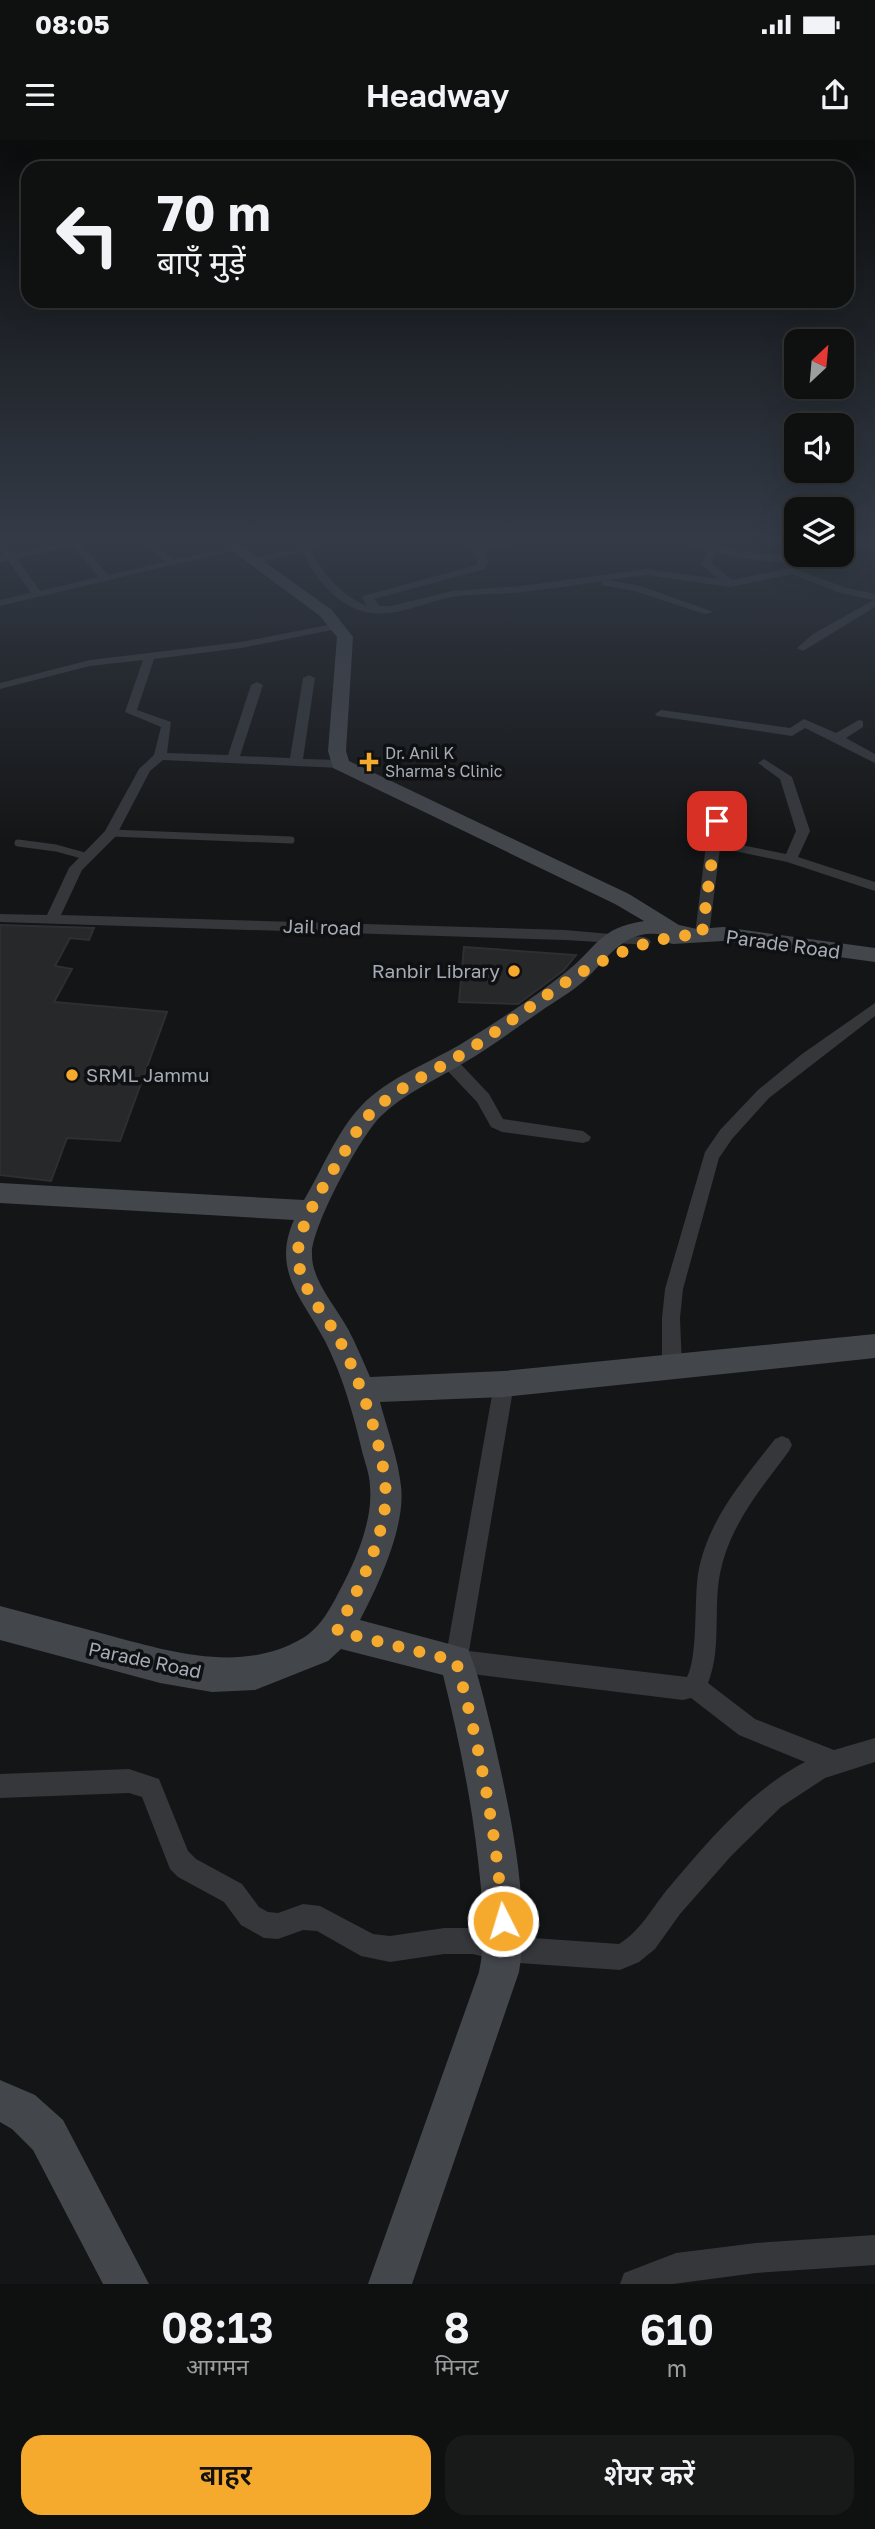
<!DOCTYPE html>
<html lang="hi">
<head>
<meta charset="utf-8">
<style>
	:root { --surface:#0f1010; --page:#181919; --text:#f1f3f6; --muted:#9b9d9f; --line:#2f3030; --accent:#f6aa2d }
	body { margin:0; font-family:"Golos Text","Noto Sans Devanagari",sans-serif; background:var(--page); color:var(--text); height:100vh; display:flex; flex-direction:column; font-size:26px; white-space:nowrap }
	* { box-sizing:border-box; margin:0 }
	p { font-size:23px; color:var(--muted) }
	.icon { flex:none; width:38px; height:38px; fill:none; stroke:currentColor; stroke-width:2; stroke-linecap:round; stroke-linejoin:round }
	.map { position:relative; height:2144px; overflow:hidden }
	.sheet { display:flex; flex-direction:column; background:var(--surface); flex:1 }
	.sheet>* { flex:none }
	.banner { position:absolute; left:21px; top:21px; width:833px; height:147px; border-radius:21px; box-shadow:0 7px 28px #0002,0 0 0 2px var(--line); background:#0f1010; color:var(--text); overflow:hidden }
	.needle { width:46px; rotate:26deg }
	.fabs { position:absolute; left:784px; top:189px; display:grid; gap:14px }
	.fabs a { display:grid; place-items:center; width:70px; height:70px; border-radius:14px; background:var(--surface); box-shadow:0 7px 28px #0002,0 0 0 2px var(--line); font-size:35px }
	.pin { position:absolute; display:grid; place-items:center; width:60px; height:60px; color:#fff; margin:-30px; border-radius:14px; box-shadow:0 4px 10px #0006 }
	.me { position:absolute; width:77px; margin:-38px; rotate:355deg; stroke-linejoin:round; filter:drop-shadow(0 0 5px #0008) }
	.turn { display:flex; align-items:center; gap:24px; height:147px; padding:0 21px; font-size:32px }
	.turn .icon { width:91px; height:91px; stroke-width:2.5 }
	.turn b { display:block; font-size:49px; line-height:60px }
	.eta { display:flex; justify-content:space-evenly; align-items:center; height:119px; text-align:center }
	.eta b { font-size:42px; font-weight:600; line-height:49px }
	.cta { display:flex; gap:14px; margin-top:auto; padding:14px 21px }
	.cta a { flex:1; height:80px; border-radius:21px; background:var(--accent); color:#111; font-size:28px; font-weight:600; line-height:80px; text-align:center }
	.cta a+a { background:var(--page); color:var(--text) }
	.status { display:flex; justify-content:space-between; align-items:center; height:49px; padding:0 35px; background:var(--surface); direction:ltr }
	.status svg { height:19px; fill:currentColor }
	header { display:flex; justify-content:space-between; align-items:center; height:91px; padding:0 21px; background:var(--surface); font-size:32px; font-weight:600 }
	.map>svg:first-child { display:block }
	.building { fill:#27282a; stroke:#2e2f32; stroke-width:2 }
	.lines { fill:none; stroke-linecap:round; stroke-linejoin:round }
	.lane { stroke:#35373b; stroke-width:7 }
	.street { fill:#35373b; fill-rule:evenodd }
	.secondary { fill:#43464b; fill-rule:evenodd }
	.route { stroke:#f6aa2d; stroke-width:12; stroke-dasharray:0 21.6 }
	.poi-dot { fill:#f6aa2d; stroke:#0f1011; stroke-width:2.5 }
	.labels { text-anchor:middle; stroke-width:7; stroke-linejoin:round; paint-order:stroke }
	.far-poi-label { font-size:16px; fill:#a6acb7; stroke:#0f1011; text-anchor:start }
	.street-label { font-size:19px; fill:#a6acb7; stroke:#0f1011 }
	.poi-label { font-size:19px; fill:#a6acb7; stroke:#0f1011; text-anchor:end }
</style>
</head>
<body>
<div class="status"><b>08:05</b><svg viewBox="0 0 49 12"><path d="M0 12V9h3v3zM5 12V6h3v6zM10 12V3h3v9zM15 12V0h3v12zM26 1h20v11H26zM47 4h2v5h-2z"/></svg></div>
<header><svg class="icon" aria-label="menu" viewBox="0 0 24 24"><path d="M4 6h16M4 12h16M4 18h16"/></svg>Headway<svg class="icon" aria-label="share" viewBox="0 0 24 24"><path d="M12 15V3M7 8l5-5 5 5M5 13v7h14v-7"/></svg></header>
<div class="map">
<svg width="875" height="2144" viewBox="0 0 875 2144">
	<rect width="100%" height="100%" fill="#141516"/>
	<path class="building" d="M0,785L94,788L89,800L70,798L55,826L72,829L54,862L167,872L120,1001L67,998L51,1041L0,1035Z
		M464,807L576,815L564,830L518,864L459,862Z"/>
	<g class="lines">
		<path class="lane" d="M111,693L291,700
			M18,703L56,708L85,716"/>
		<path class="street" d="M0,401H4L13,413L68,401H88L81,404L108,435L165,422L145,401H155L174,420L234,406L239,409L0,466V460L31,453L8,420L0,422V416L4,415L0,409ZM72,406L99,437L40,451L17,418Z
			M290,401L305,404L321,401L310,409C325,435 339,454 367,466L362,458L363,456L477,425L478,421L466,401H476L480,407L497,401H511L483,413L488,421L485,429L374,459L380,466H391L453,451L521,446L647,429L718,439L701,424L708,411L680,401H695L759,414L809,415C791,429 739,418 716,413L711,423L732,440L792,428L847,448L875,454V467L803,511L797,508L813,494L874,460L840,453L791,434L730,447L647,435L608,440L640,446L714,472L705,474L634,451L602,445V441C575,445 549,449 522,452C498,455 474,453 451,457C423,463 390,480 362,471C331,461 317,438 302,412L252,424L247,421L297,407Z
			M875,402V408L842,411V405Z
			M338,483L343,486L342,488L241,508L154,519L137,570L171,582L167,613L228,615L251,545L257,542L263,545L240,616L290,618L303,538L309,535L315,538L303,619L340,620L346,624L340,628L163,620L150,631L116,696L82,730L61,775L565,790L644,797L649,799L651,802L649,805L565,800L0,782V774L47,775L69,728L105,691L139,629L154,615L161,587L125,572L143,520L90,526L0,549V543L90,520L241,502Z
			M661,570L790,588L804,579L836,593L859,580L863,581V587L846,598L875,614V623L805,588L792,596L657,576L655,574Z
			M764,619L792,637L810,691L798,717L875,742V751L787,722L720,708L709,794L702,799L697,797L695,794L708,688L718,665H728L729,668L722,688L721,701L786,714L796,691L780,639L758,623Z
			M875,863V876L769,958L732,999L719,1018L683,1149L680,1178L682,1226L679,1232L672,1234L665,1232L662,1226V1178L665,1149L705,1012L720,990L758,950L802,914Z
			M448,915L454,917L489,954L503,979L583,991L591,997L589,1001L583,1003L502,992L491,987L477,962L442,925L440,921Z
			M504,1235L511,1238L514,1244L469,1511L687,1537C698,1516 694,1461 698,1434C707,1381 743,1340 775,1299L782,1296L789,1299L792,1305L789,1311C757,1354 724,1392 718,1447C715,1478 720,1514 708,1543L755,1579L834,1610L875,1598V1622L825,1638L781,1667L732,1715L680,1774L655,1809L639,1822L620,1830L505,1822L473,1814H444L390,1822L361,1816L317,1791L303,1790L278,1799L264,1798L241,1785L224,1762L178,1737L170,1729L142,1657L129,1653L0,1658V1634L129,1629L159,1639L188,1711L196,1719L242,1744L259,1767L268,1772L278,1773L303,1764L320,1766L373,1794L390,1796L444,1788H473L505,1796L619,1804C640,1791 651,1770 666,1751C706,1704 749,1651 805,1622L739,1595L691,1558L683,1560L456,1532L448,1529L445,1521L494,1244L497,1238Z
			M875,2095V2125L756,2133L673,2144H620L624,2133L676,2113L756,2103Z"/>
		<path class="secondary" d="M219,401H235L332,470L353,497L346,611L349,621L629,754L679,785L697,789L723,787L875,808V822L723,801L673,804L665,802L663,795C626,787 608,818 585,840C572,852 555,861 541,871C515,889 489,908 462,924C435,940 404,954 381,976C361,995 312,1086 312,1113C311,1140 335,1165 348,1189C356,1204 363,1221 370,1237L504,1231L875,1194V1218L504,1257L380,1262C387,1289 398,1318 401,1346C406,1386 378,1446 360,1480L468,1509C479,1535 485,1564 492,1592C508,1661 531,1762 519,1832L412,2144H368L479,1832C487,1794 482,1757 478,1720C471,1657 458,1595 443,1535L341,1509L328,1521L255,1550L212,1552L160,1543L0,1500V1466C36,1476 72,1485 108,1495C171,1512 242,1534 303,1498C322,1486 331,1467 341,1448C356,1420 373,1380 370,1347C370,1335 365,1323 362,1311C353,1273 343,1237 325,1201C303,1159 271,1131 294,1080L0,1063V1043L304,1060C322,1030 337,991 362,965C388,938 429,923 461,904C496,882 534,858 566,832C597,808 598,788 644,781L615,764L333,628L328,611L337,497L320,476Z
			M0,1940L35,1955L63,1980L149,2144H103L33,2010L12,1989L0,1982Z"/>
	</g>
	<linearGradient id="sky" x2="0" y2="1"><stop stop-color="#0b0c0c"/><stop offset="0.57" stop-color="#343b47"/><stop offset="1" stop-color="#343b47" stop-opacity="0"/></linearGradient>
	<rect width="875" height="701" fill="url(#sky)"/>
	<g class="lines">
		<path class="route" d="M503,1781C496,1690 480,1608 456,1521L337,1491C356,1453 379,1411 385,1367C391,1324 358,1232 336,1194C321,1169 298,1145 298,1114C298,1076 342,1020 360,985C389,949 432,934 470,909C547,859 603,799 702,794L717,681"/>
	</g>
	<g class="poi-dot">
		<path d="M365.5 611.5h7v7h7v7h-7v7h-7v-7h-7v-7h7z"/>
		<circle cx="514" cy="831" r="7"/>
		<circle cx="72" cy="935" r="7"/>
	</g>
	<g class="labels">
		<g class="far-poi-label">
			<text x="385" y="619">Dr. Anil K<tspan x="385" dy="18">Sharma's Clinic</tspan></text>
		</g>
		<g class="street-label">
			<text transform="translate(322 787) rotate(2)" y="7">Jail road</text>
			<text transform="translate(783 804) rotate(8)" y="7">Parade Road</text>
			<text transform="translate(145 1520) rotate(12)" y="7">Parade Road</text>
		</g>
		<g class="poi-label">
			<text x="500" y="838">Ranbir Library</text>
			<text x="86" y="942" text-anchor="start">SRML Jammu</text>
		</g>
	</g>
</svg>
<div class="fabs">
<a><svg class="needle" viewBox="-14 -14 28 28"><path d="M0-13l5 13h-10z" fill="#e53935"/><path d="M0 13l5-13h-10z" fill="#9b9d9f"/></svg></a>
<a><svg class="icon" aria-label="sound" viewBox="0 0 24 24"><path d="M4 9h4l5-4v14l-5-4H4zM17 9q2 3 0 6"/></svg></a>
<a><svg class="icon" aria-label="layers" viewBox="0 0 24 24"><path d="M12 4l9 5-9 5-9-5zM3 14l9 5 9-5"/></svg></a>
</div>
<div class="pin" style="left:717px;top:681px;background:#d93025"><svg class="icon" aria-label="arrive" viewBox="0 0 24 24"><path d="M6 21V4h12l-3 4 3 4H6"/></svg></div>
<svg class="me" style="left:503px;top:1781px" viewBox="-20 -20 40 40"><circle r="17" fill="#f6aa2d" stroke="#fff" stroke-width="3"/><path d="M0-11L8 9 0 5-8 9z" fill="#fff"/></svg>
<div class="banner">
<div class="turn"><svg class="icon" aria-label="left" viewBox="0 0 24 24"><path d="M17 20v-9H6M10 6l-5 5 5 5"/></svg><div><b>70 m</b>बाएँ मुड़ें</div></div>
</div>
</div>
<section class="sheet">
<div class="eta">
<div><b>08:13</b><p>आगमन</p></div>
<div><b>8</b><p>मिनट</p></div>
<div><b>610</b><p>m</p></div>
</div>
<div class="cta"><a>बाहर</a><a>शेयर करें</a></div>
</section>
</body>
</html>
